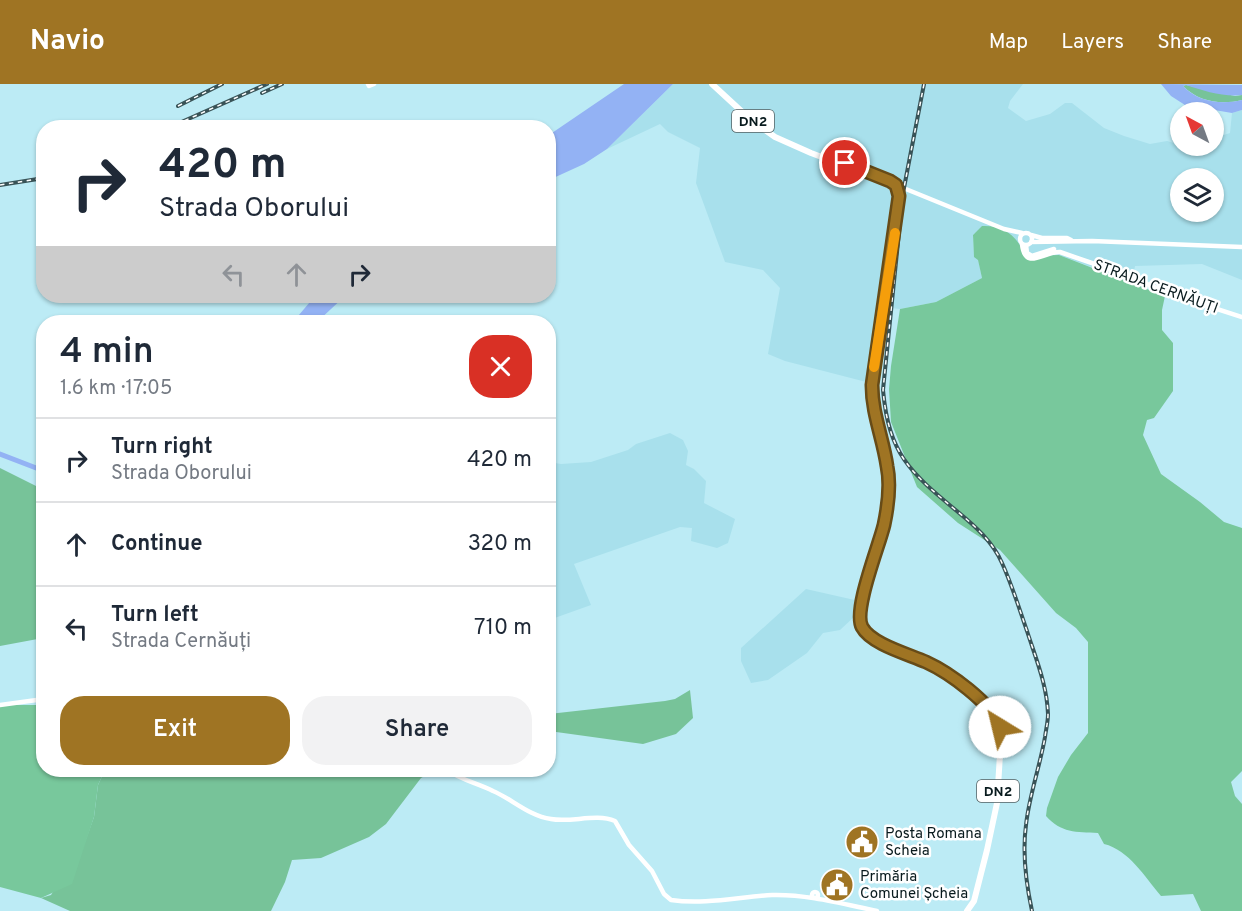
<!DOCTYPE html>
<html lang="en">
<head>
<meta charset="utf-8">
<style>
	:root { --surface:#fff; --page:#f2f2f3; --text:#1f2937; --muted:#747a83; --line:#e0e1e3; --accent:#9f7423 }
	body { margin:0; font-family:Overpass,sans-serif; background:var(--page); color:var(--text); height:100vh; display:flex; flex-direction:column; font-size:22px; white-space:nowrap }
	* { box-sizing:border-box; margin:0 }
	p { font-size:20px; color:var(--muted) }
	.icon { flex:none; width:33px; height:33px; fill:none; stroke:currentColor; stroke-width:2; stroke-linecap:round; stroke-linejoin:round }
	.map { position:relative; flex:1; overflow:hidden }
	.details { position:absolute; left:36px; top:231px; width:520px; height:462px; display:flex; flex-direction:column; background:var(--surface); border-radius:24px; box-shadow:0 2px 4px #0004 }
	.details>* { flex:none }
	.guide { position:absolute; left:36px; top:36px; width:520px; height:183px; border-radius:24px; box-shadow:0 2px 4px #0004; background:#fff; color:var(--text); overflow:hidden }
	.needle { width:39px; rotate:319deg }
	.fabs { position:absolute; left:1170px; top:18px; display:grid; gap:12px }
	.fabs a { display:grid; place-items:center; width:54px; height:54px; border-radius:50%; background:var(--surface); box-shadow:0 2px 4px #0004; font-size:30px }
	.pin { position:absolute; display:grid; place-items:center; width:51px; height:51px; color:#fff; margin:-26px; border:3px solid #fff; border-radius:50%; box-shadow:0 2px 6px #0007 }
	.me { position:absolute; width:66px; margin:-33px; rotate:324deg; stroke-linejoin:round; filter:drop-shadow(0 0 4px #0008) }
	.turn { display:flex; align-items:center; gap:21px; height:126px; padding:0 24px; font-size:27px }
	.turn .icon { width:78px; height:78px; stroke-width:2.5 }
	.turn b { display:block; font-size:42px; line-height:51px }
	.lanes { display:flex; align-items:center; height:57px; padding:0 24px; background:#0003; justify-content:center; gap:30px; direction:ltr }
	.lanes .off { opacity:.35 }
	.round { display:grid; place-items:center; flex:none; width:63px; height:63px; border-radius:24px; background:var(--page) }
	.head { display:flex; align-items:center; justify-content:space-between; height:102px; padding:0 24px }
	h1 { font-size:36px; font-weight:600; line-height:45px }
	.primary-button { display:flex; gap:12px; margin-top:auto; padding:12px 24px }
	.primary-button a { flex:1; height:69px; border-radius:24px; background:var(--accent); color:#fff; font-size:24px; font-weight:600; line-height:69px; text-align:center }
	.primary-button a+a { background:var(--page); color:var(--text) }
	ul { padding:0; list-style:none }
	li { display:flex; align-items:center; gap:18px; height:84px; padding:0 24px; border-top:2px solid var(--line) }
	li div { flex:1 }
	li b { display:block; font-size:22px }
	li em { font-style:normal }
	header { display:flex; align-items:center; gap:36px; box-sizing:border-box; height:84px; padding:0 30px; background:var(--accent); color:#fff }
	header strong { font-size:28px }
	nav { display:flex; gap:33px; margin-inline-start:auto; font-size:21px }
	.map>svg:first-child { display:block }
	.built { fill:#a8e0ec; fill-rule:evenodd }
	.green { fill:#77c399 }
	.forest { fill:#78c89c }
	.water { fill:#93b2f4 }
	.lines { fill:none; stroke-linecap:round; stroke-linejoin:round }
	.river { stroke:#93b2f4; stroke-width:5 }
	.secondary { stroke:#fff; stroke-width:4.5 }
	.primary { stroke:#fff; stroke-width:6 }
	.rail-casing { stroke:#395357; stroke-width:4 }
	.rail { stroke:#fff; stroke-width:1.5; stroke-dasharray:4.5; stroke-linecap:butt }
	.route-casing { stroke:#674b17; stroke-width:15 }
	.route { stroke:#9f7423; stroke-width:10 }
	.slow { stroke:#f59e0b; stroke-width:10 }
	.labels { text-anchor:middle; stroke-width:5; stroke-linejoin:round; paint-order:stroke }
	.shield { fill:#fff; stroke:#525f61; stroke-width:1.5 }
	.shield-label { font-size:14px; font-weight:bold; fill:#081a1d }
	.street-label { font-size:15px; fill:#081a1d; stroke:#fff }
	.poi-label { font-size:15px; fill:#081a1d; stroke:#fff; text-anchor:start }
</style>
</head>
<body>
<header>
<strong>Navio</strong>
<nav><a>Map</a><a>Layers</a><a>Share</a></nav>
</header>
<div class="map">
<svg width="1242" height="827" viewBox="0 0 1242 827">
	<rect width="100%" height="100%" fill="#bcebf5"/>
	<path class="built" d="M673,0H1023L1010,17L1008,24L1026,37L1050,30L1065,19H1072L1104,44L1124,52L1150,60L1167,57L1184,62H1214V54L1230,49L1232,29L1242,26V196L1202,180L1135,182L1132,198L1059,171L1037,176L983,142L973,151L974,172L978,175L982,194L936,218L900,225L891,224L886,219L874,300L785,277L768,270L780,204L763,186L725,178L696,99L700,64L668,48L660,40L607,65ZM1180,94H1214V128H1180Z
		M670,349L683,356L688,367L686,381L694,385L706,397L704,419L735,435L728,459L717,464L691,457L692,444L680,443L574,480L591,521L549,536V378L561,380L591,378L628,366L636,360Z
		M806,505L859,517L854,533L840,546L823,549L807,569L768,596L751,599L741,577V564Z"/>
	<path class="green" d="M1186,1L1235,12L1242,11V16C1221,21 1199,18 1183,2Z
		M0,384L44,406L43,554L0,562Z
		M690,606L693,634L676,650L643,660L549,647V630L665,617L675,615Z
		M105,686H435L421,694L386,740L369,753L321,774L292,776L285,798L271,827H70L41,814L51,811L85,758L94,733L98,701Z"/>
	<path class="forest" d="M982,142C1005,141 1018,153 1025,172L1059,171L1165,212L1162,226V246L1173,259V307L1154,334L1147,336L1143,351L1161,390L1200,418L1224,438L1242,444V687L1231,698L1235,712L1242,720V827H1201L1193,810L1161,812C1145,793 1129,766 1104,760L1098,749C1076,748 1061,749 1046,732L1047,724L1058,693L1071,671L1088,649V558L1076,544L1056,529L1000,466L958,439L917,403L891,338L889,305L891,282L900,225L936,218L982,194L978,176L974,173L973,151Z
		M0,621H43L44,686H105L98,701L94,733L72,800L41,814L0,803Z"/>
	<path class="water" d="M624,0H673L607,65L584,80L549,96V51Z
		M1161,0L1242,1V11C1223,13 1204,7 1186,1L1183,2C1198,18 1221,21 1242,16V26L1232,29L1185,21L1171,12Z
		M315,212H345L317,238H293Z"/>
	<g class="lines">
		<path class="river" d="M0,370L44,387"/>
		<path class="secondary" d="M368,0L369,2L374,0
			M896,101L1004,145L1022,149
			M1020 155a6 6 0 1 1 12 0a6 6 0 1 1-12 0Z
			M1031,151L1042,154H1067L1071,156
			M1031,158L1092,157L1242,163
			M1022,160C1025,188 1044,167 1060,168L1115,187L1177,212L1242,233
			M1026,161L1027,169L1032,172L1054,165
			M0,621L44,615
			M447,686C461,696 477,699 493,707C512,715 529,732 551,735C571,739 596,729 615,737L629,761L652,787L664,810L671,816C704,821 739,813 772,811C807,810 843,820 877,827
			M812 811a3 3 0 1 1 6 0a3 3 0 1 1-6 0Z"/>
		<path class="primary" d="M712,0L751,36L775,53L811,69L896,101
			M866,76L867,84L871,89
			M853,82L863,73
			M896,101L899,112L898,125L872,301L873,326L888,384V410L882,448L860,525L861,540L865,547L873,553L932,580L948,591L982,618L995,634L1000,643L1001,654L997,719L987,766L974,817L967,827"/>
		<g class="rail-casing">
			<path id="rail" d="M924,0L903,109L883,306C889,371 910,388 958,428C975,442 993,458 1002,479C1012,501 1019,524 1027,547C1036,575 1047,601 1048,630C1048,638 1046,645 1045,653C1040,682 1029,712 1026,741C1022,770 1026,799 1032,827
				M262,9L282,0
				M178,22L222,0
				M168,44L267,0
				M0,101L44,94"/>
		</g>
		<use href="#rail" class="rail"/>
	</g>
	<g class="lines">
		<g class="route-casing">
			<path id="route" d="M845,79L890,97L896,101L899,112L872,301C872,330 883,354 887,382C891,401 888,422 884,441C879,462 853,526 862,543C871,560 908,570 926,578C948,588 992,619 1000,643"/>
		</g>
		<use href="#route" class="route"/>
		<path class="slow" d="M874,283L895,149"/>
	</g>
	<defs>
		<g id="civic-disc" transform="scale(1.725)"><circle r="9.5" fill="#9f7423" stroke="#fff"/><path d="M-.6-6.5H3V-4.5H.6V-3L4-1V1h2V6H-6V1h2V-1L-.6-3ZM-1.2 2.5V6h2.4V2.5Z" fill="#fff"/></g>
	</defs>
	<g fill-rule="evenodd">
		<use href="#civic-disc" x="862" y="758"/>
		<use href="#civic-disc" x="837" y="801"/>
	</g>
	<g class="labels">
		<g class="shield">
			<rect x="732" y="26" width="42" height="22" rx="4.5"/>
			<rect x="977" y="696" width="42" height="22" rx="4.5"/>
		</g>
		<g class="shield-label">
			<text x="753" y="42">DN2</text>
			<text x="998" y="712">DN2</text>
		</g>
		<g class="street-label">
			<text transform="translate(1156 202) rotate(20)" y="5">STRADA CERNĂUȚI</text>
		</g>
		<g class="poi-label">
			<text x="885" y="754">Posta Romana<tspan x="885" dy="17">Scheia</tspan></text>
			<text x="860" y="797">Primăria<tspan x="860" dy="17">Comunei Șcheia</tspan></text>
		</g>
	</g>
</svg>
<div class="fabs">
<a><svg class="needle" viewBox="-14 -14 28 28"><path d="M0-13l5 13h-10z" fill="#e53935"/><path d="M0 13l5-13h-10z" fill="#747a83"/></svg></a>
<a><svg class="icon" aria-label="layers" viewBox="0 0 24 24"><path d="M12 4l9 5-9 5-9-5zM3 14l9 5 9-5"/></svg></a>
</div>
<div class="pin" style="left:845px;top:79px;background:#d93025"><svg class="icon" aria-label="arrive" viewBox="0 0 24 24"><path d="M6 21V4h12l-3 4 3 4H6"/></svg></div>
<svg class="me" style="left:1000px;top:643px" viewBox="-20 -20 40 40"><circle r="19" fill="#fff"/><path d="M0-13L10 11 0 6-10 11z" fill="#9f7423"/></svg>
<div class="guide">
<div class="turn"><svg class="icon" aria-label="right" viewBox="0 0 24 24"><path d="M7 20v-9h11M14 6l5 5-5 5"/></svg><div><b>420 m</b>Strada Oborului</div></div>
<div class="lanes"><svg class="icon off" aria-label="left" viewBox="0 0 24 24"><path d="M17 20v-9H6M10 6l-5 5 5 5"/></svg><svg class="icon off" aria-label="ahead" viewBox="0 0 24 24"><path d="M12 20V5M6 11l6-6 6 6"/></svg><svg class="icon" aria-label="right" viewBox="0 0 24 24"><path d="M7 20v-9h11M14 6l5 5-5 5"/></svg></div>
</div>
<section class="details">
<div class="head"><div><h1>4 min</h1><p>1.6 km · 17:05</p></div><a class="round" style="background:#d93025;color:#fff"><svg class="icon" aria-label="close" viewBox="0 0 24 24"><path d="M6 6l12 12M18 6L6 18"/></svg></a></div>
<ul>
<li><svg class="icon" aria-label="right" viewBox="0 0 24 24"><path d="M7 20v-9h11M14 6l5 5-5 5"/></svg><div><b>Turn right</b><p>Strada Oborului</p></div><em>420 m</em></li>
<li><svg class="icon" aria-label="ahead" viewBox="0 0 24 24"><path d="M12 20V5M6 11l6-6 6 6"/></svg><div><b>Continue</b></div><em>320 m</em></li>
<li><svg class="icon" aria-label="left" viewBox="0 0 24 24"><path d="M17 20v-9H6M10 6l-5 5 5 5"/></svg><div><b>Turn left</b><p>Strada Cernăuți</p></div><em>710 m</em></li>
</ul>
<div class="primary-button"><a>Exit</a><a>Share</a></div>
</section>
</div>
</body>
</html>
